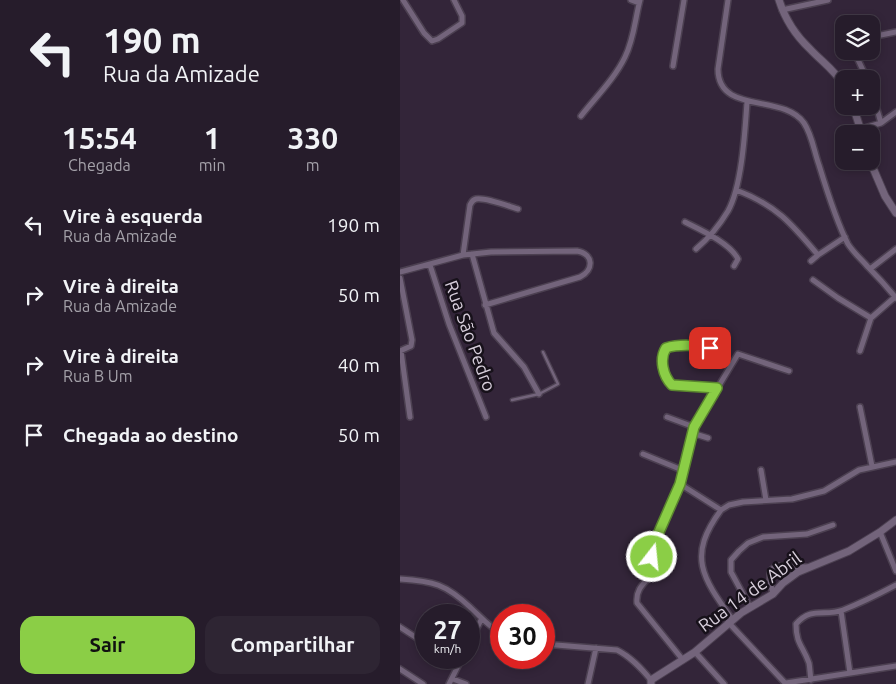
<!DOCTYPE html>
<html lang="pt">
<head>
<meta charset="utf-8">
<style>
	:root { --surface:#261c2b; --page:#2e2533; --text:#f1f3f6; --muted:#a4a1a9; --line:#423a47; --accent:#8bce46 }
	body { margin:0; font-family:Ubuntu,sans-serif; background:var(--page); color:var(--text); height:100vh; display:flex; flex-direction:column; font-size:19px; white-space:nowrap }
	* { box-sizing:border-box; margin:0 }
	p { font-size:16px; color:var(--muted) }
	.icon { flex:none; width:28px; height:28px; fill:none; stroke:currentColor; stroke-width:2; stroke-linecap:round; stroke-linejoin:round }
	.map { position:relative; flex:1; overflow:hidden }
	.drawer { display:flex; flex-direction:column; background:var(--surface); width:400px }
	.drawer>* { flex:none }
	.guide { background:#261c2b; color:var(--text); overflow:hidden }
	.fabs { position:absolute; left:435px; top:15px; display:grid; gap:10px }
	.fabs a { display:grid; place-items:center; width:45px; height:45px; border-radius:10px; background:var(--surface); box-shadow:0 2px 8px #0003,0 0 0 1px var(--line); font-size:25px }
	.speed { position:absolute; left:15px; top:604px; display:flex; gap:10px; font-size:25px; font-weight:700; text-align:center }
	.speed>* { display:grid; place-content:center; width:65px; height:65px; border-radius:50%; background:var(--surface); box-shadow:0 2px 8px #0003,0 0 0 1px var(--line); line-height:1 }
	.speed small { font-size:12px; font-weight:400 }
	.speed .limit { border:8px solid #d22; background:#fff; color:#111 }
	.pin { position:absolute; display:grid; place-items:center; width:42px; height:42px; color:#fff; margin:-21px; border-radius:10px; box-shadow:0 2px 8px #0006 }
	.me { position:absolute; width:55px; margin:-28px; rotate:16deg; stroke-linejoin:round; filter:drop-shadow(0 0 4px #0008) }
	.turn { display:flex; align-items:center; gap:18px; height:105px; padding:0 20px; font-size:22px }
	.turn .icon { width:65px; height:65px; stroke-width:2.5 }
	.turn b { display:block; font-size:35px; line-height:42px }
	.eta { display:flex; justify-content:space-evenly; align-items:center; height:85px; text-align:center }
	.eta b { font-size:30px; font-weight:700; line-height:35px }
	.cta { display:flex; gap:10px; margin-top:auto; padding:10px 20px }
	.cta a { flex:1; height:58px; border-radius:15px; background:var(--accent); color:#111; font-size:20px; font-weight:700; line-height:58px; text-align:center }
	.cta a+a { background:var(--page); color:var(--text) }
	ul { padding:0; list-style:none }
	li { display:flex; align-items:center; gap:15px; height:70px; padding:0 20px }
	li div { flex:1 }
	li b { display:block; font-size:19px }
	li em { font-style:normal }
	main { display:flex; flex:1; min-height:0 }
	.map>svg:first-child { display:block }
	.lines { fill:none; stroke-linecap:round; stroke-linejoin:round }
	.service-casing { stroke:#4c4051; stroke-width:5 }
	.minor-casing { stroke:#4c4051; stroke-width:8 }
	.tertiary-casing { stroke:#4c4051; stroke-width:9 }
	.service { stroke:#73647b; stroke-width:2.5 }
	.minor { stroke:#73647b; stroke-width:5 }
	.tertiary { stroke:#73647b; stroke-width:7 }
	.route-casing { stroke:#5a862e; stroke-width:12 }
	.route { stroke:#8bce46; stroke-width:9 }
	.labels { text-anchor:middle; stroke-width:5; stroke-linejoin:round; paint-order:stroke }
	.street-label { font-size:18px; fill:#d7cedb; stroke:#17111a }
</style>
</head>
<body>
<main>
<section class="drawer">
<div class="guide">
<div class="turn"><svg class="icon" aria-label="left" viewBox="0 0 24 24"><path d="M17 20v-9H6M10 6l-5 5 5 5"/></svg><div><b>190 m</b>Rua da Amizade</div></div>
</div>
<div class="eta">
<div><b>15:54</b><p>Chegada</p></div>
<div><b>1</b><p>min</p></div>
<div><b>330</b><p>m</p></div>
</div>
<ul>
<li><svg class="icon" aria-label="left" viewBox="0 0 24 24"><path d="M17 20v-9H6M10 6l-5 5 5 5"/></svg><div><b>Vire à esquerda</b><p>Rua da Amizade</p></div><em>190 m</em></li>
<li><svg class="icon" aria-label="right" viewBox="0 0 24 24"><path d="M7 20v-9h11M14 6l5 5-5 5"/></svg><div><b>Vire à direita</b><p>Rua da Amizade</p></div><em>50 m</em></li>
<li><svg class="icon" aria-label="right" viewBox="0 0 24 24"><path d="M7 20v-9h11M14 6l5 5-5 5"/></svg><div><b>Vire à direita</b><p>Rua B Um</p></div><em>40 m</em></li>
<li><svg class="icon" aria-label="arrive" viewBox="0 0 24 24"><path d="M6 21V4h12l-3 4 3 4H6"/></svg><div><b>Chegada ao destino</b></div><em>50 m</em></li>
</ul>
<div class="cta"><a>Sair</a><a>Compartilhar</a></div>
</section>
<div class="map">
<svg width="496" height="684" viewBox="0 0 496 684">
	<rect width="100%" height="100%" fill="#332539"/>
	<g class="lines">
		<g class="service-casing">
			<path id="service" d="M112,400L139,394L158,384L143,352"/>
		</g>
		<g class="minor-casing">
			<path id="minor" d="M3,0L24,33L32,41L38,39L62,23V16L54,0
				M231,0L239,3
				M328,0L318,69C318,115 383,93 404,123C412,135 414,151 419,165C426,188 437,223 448,244C453,252 461,259 468,267C478,277 487,287 496,298
				M382,10L428,0
				M471,37L496,32
				M454,51L467,79
				M273,66L284,0
				M471,89L481,123
				M181,116C196,97 215,78 225,57C234,39 235,19 240,0
				M461,129L481,123L496,112
				M336,190C376,205 391,223 418,255
				M285,222C301,230 330,243 338,259L334,266
				M296,249C309,238 319,226 328,211C342,186 345,131 347,102
				M72,254L94,333L124,367L139,394
				M63,255L70,205C72,202 72,200 76,199C85,197 108,206 118,209
				M411,261L418,255L445,237
				M30,265L49,324L86,417
				M470,269L496,249
				M0,272L63,255L91,252L177,251C194,254 194,270 180,277L85,305
				M0,278L12,340L11,346L0,351
				M413,280L438,298L471,318
				M310,348L300,346L267,347C258,357 263,377 272,385L317,388
				M1,351L10,417
				M460,351L471,318L495,297
				M460,407L472,466
				M267,417L294,427
				M292,433L308,438
				M243,454L282,470
				M361,470L366,500
				M280,484L321,510L329,505L343,502L392,499L424,491L459,470L496,462
				M321,510C287,556 302,577 332,619
				M480,532L496,571
				M0,579C33,581 46,584 71,608C81,617 89,627 101,633
				M373,594L370,581V571L376,566L407,567
				M350,607L331,572V560L339,551L348,543L363,537L407,534L433,525
				M441,611L450,673
				M328,622L386,684
				M0,627L26,644
				M69,644L81,620
				M144,644L217,650C231,657 241,668 251,680
				M295,652L324,684
				M47,658L58,665
				M283,660L237,603C235,585 250,581 257,567L252,557L251,552L280,484L294,427L338,354L389,371
				M0,669L23,684
				M53,679L66,684
				M411,680C410,674 410,668 409,663C403,646 396,644 396,624C412,606 424,617 443,610C461,603 479,594 496,585
				M386,683L496,666
				M49,684L62,658
				M188,684L196,648"/>
		</g>
		<g class="tertiary-casing">
			<path id="tertiary" d="M379,0C385,19 395,35 410,49C421,61 436,71 444,86
				M453,106L462,134
				M470,161L485,196L496,213
				M251,684V680L295,652L341,613L373,594L383,583L398,572L449,551L480,532L496,520"/>
		</g>
		<use href="#service" class="service"/>
		<use href="#minor" class="minor"/>
		<use href="#tertiary" class="tertiary"/>
	</g>
	<g class="lines">
		<g class="route-casing">
			<path id="route" d="M252,557V548L280,484L294,427L317,388L272,385C263,376 259,359 266,348C279,344 297,345 310,348"/>
		</g>
		<use href="#route" class="route"/>
	</g>
	<g class="labels">
		<g class="street-label">
			<text transform="translate(70 336) rotate(70)" y="6">Rua São Pedro</text>
			<text transform="translate(350 592) rotate(-36)" y="6">Rua 14 de Abril</text>
		</g>
	</g>
</svg>
<div class="fabs">
<a><svg class="icon" aria-label="layers" viewBox="0 0 24 24"><path d="M12 4l9 5-9 5-9-5zM3 14l9 5 9-5"/></svg></a>
<a>+</a>
<a>−</a>
</div>
<div class="speed"><div>27<small>km/h</small></div><div class="limit">30</div></div>
<div class="pin" style="left:310px;top:348px;background:#d93025"><svg class="icon" aria-label="arrive" viewBox="0 0 24 24"><path d="M6 21V4h12l-3 4 3 4H6"/></svg></div>
<svg class="me" style="left:252px;top:557px" viewBox="-20 -20 40 40"><circle r="17" fill="#8bce46" stroke="#fff" stroke-width="3"/><path d="M0-11L8 9 0 5-8 9z" fill="#fff"/></svg>
</div>
</main>
</body>
</html>
